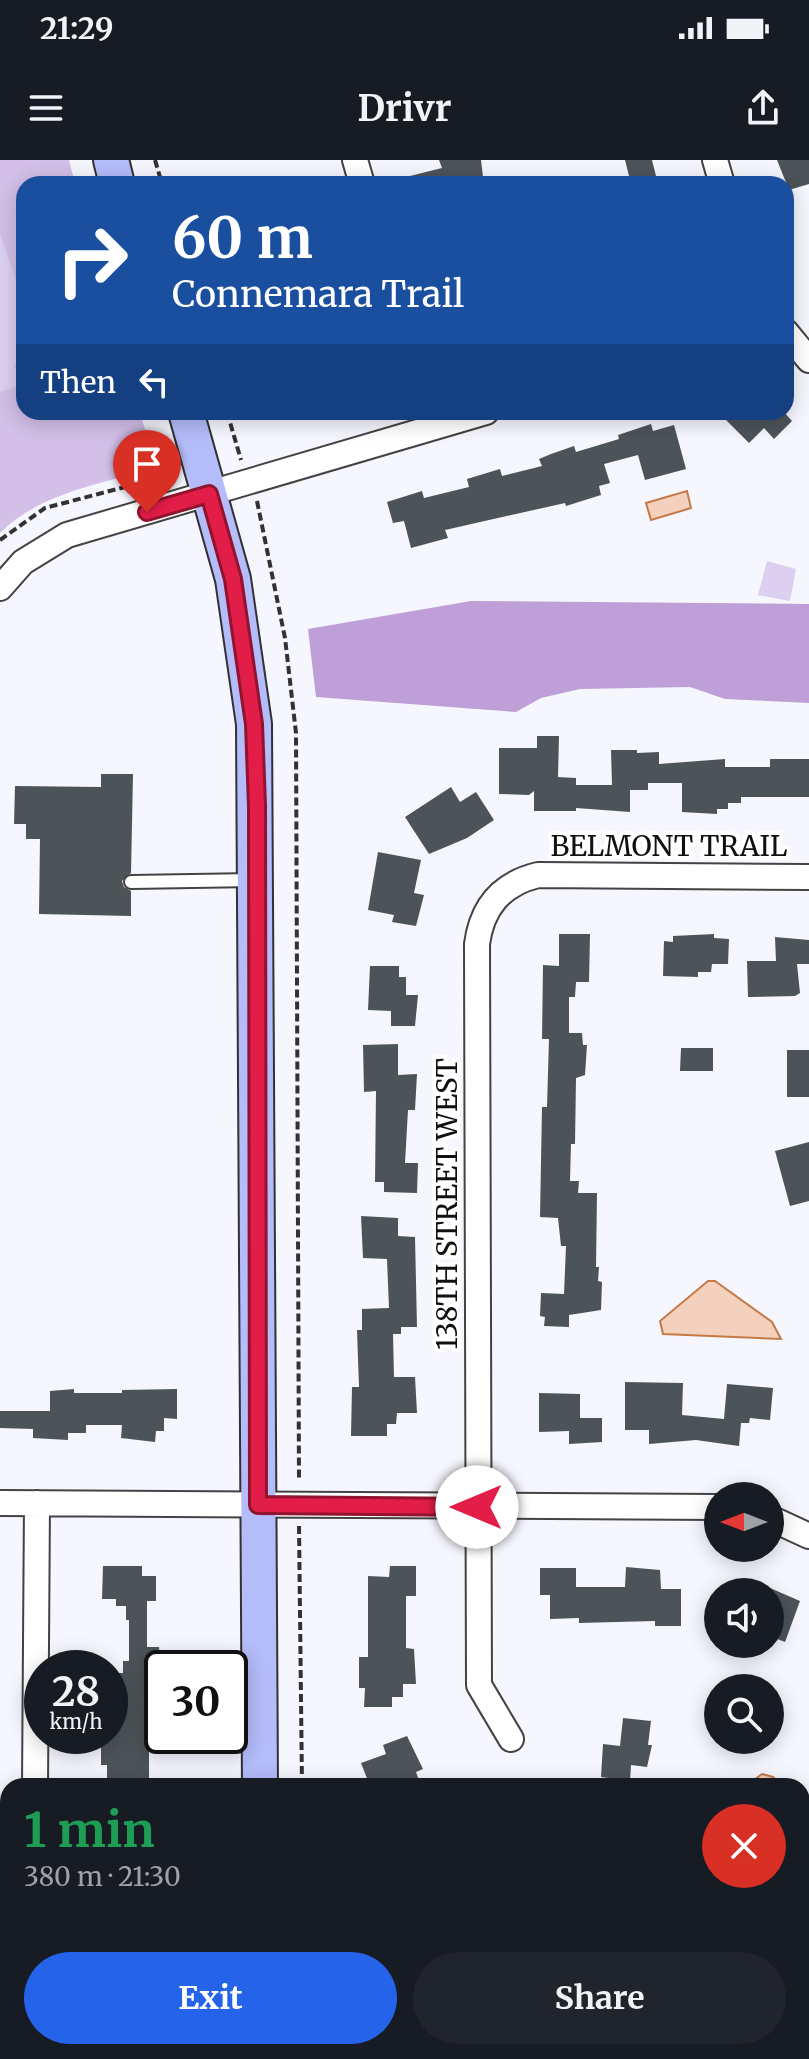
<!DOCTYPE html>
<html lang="en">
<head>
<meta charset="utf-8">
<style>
	:root { --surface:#171b24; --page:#20242c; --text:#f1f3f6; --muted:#9ea1a6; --accent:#2563eb }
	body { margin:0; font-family:Merriweather,serif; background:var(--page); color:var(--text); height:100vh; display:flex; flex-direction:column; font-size:30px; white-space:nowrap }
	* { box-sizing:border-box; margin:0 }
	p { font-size:26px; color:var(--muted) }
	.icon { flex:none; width:44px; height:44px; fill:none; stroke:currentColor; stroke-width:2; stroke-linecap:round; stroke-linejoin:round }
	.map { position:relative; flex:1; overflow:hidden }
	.drawer { position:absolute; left:0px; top:1618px; width:810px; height:282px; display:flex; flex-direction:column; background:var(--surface); border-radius:24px 24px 0 0; box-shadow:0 4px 20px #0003 }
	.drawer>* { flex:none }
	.banner { position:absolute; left:16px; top:16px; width:778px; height:244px; border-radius:24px; box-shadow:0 4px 20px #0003; background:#1a4fa0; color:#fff; overflow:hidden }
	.needle { width:52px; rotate:270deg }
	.tools { position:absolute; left:704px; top:1322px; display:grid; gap:16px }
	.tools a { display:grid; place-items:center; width:80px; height:80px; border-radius:50%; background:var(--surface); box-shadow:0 4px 20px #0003; font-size:40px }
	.speed { position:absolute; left:24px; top:1490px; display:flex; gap:16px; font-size:40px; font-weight:700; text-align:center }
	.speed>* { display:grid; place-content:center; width:104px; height:104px; border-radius:50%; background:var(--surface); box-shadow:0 4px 20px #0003; line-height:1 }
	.speed small { font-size:20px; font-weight:400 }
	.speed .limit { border:4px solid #111; border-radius:12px; background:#fff; color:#111 }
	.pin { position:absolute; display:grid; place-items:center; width:68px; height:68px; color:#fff; margin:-82px -34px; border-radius:50% 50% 50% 0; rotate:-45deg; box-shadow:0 0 8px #0007 }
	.pin .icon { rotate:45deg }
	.me { position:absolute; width:88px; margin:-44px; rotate:270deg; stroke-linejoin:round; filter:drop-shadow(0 0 6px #0008) }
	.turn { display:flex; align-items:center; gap:28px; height:168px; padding:0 24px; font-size:36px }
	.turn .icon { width:104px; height:104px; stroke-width:2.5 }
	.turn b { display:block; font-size:56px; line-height:68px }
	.then { display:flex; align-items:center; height:76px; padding:0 24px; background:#0003; gap:16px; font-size:30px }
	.round { display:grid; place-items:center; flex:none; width:84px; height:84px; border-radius:42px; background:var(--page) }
	.head { display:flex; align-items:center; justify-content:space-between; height:136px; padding:0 24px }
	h1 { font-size:48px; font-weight:700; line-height:60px; color:#1e9e55 }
	.primary-button { display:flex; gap:16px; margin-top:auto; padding:16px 24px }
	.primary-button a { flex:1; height:92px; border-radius:48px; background:var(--accent); color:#fff; font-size:32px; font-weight:700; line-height:92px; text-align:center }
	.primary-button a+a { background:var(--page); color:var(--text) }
	.status { display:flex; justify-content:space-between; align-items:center; height:56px; padding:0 40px; background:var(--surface); direction:ltr }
	.status svg { height:22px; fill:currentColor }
	header { display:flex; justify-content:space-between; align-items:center; height:104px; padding:0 24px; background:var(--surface); font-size:36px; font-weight:700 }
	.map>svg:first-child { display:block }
	.farmland { fill:#d5d8f3 }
	.green { fill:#d3bfe8 }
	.forest { fill:#be9fd7 }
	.pitch { fill:#dbd0ef }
	.water { fill:#f3d1bc; stroke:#c57a48; stroke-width:2 }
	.building { fill:#4d5458 }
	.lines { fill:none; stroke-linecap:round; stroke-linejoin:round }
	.lane-casing { stroke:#434343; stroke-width:16 }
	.street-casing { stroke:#434343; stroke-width:28 }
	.secondary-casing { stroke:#323232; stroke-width:38 }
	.path { stroke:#323232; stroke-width:4; stroke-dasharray:8 4; stroke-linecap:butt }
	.lane { stroke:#fff; stroke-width:12 }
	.street { stroke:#fff; stroke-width:24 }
	.secondary { stroke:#b4bcfa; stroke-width:34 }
	.route-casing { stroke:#92132f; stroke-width:20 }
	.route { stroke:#e11d48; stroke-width:14 }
	.labels { text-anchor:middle; stroke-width:8; stroke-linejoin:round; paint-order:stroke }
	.street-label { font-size:28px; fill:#101010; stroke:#fff }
</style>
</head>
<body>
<div class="status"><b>21:29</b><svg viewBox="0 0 49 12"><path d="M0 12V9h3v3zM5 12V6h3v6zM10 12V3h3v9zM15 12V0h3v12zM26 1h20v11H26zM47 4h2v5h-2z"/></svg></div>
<header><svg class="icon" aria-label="menu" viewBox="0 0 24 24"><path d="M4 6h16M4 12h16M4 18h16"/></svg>Drivr<svg class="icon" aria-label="share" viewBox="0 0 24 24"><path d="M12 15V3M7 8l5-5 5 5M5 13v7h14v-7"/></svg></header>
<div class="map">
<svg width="809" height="1899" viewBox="0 0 809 1899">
	<rect width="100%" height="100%" fill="#f5f6fe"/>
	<path class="farmland" d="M0,1869H8V1892H214L215,1899H0Z"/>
	<path class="green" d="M0,0H69L75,24H24V252H140L154,300L147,310C96,325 39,334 0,373Z"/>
	<path class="forest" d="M471,441L809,444V543L725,539L690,527L580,529L541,538L516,552L316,537L308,469Z"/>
	<path class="pitch" d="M0,74L24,144V202L14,206L24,223L0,232Z
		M767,401L796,409L790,441L758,435Z"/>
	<path class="water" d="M687,331L691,348L651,360L646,343Z
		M708,1121H715L772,1162L781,1179L663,1174L660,1161Z
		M762,1614L773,1617L782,1626H746Z
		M802,1648L809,1655V1690L802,1688Z"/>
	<path class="building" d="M439,0H481L483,17L456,24H403L402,18L442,8Z
		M625,0H652L658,24H631Z
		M777,0H809V24L789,30Z
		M718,252H784L792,261L774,279L764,268L749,283Z
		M651,264L653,271L674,265L686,309L645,320L638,295L604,304L610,323L599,326L601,335L566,346L565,343L445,370L448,378L411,388L404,361L393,363L387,342L422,331L424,338L469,327L467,319L500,309L502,316L542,306L539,299L551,294L574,286L576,292L619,279L618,275Z
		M537,576H559L558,617L576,618V625H612L611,590H637V593L659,592V604L725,599V607H770V599H809V637H741V643H728V649H717V654L682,652V623H648V630H630V652L576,648V651H534V631L529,635L499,634V588H537Z
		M101,614H133L131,713L122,721L124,727L131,731V756L39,754L40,679H26V664H14L15,626L101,627Z
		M451,627L460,642L476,632L494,660L467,678L429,694L405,657Z
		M378,692L421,700L414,733L424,735L416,766L392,762L394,755L368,750Z
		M559,774H590L589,822H576L575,837H569V873H582L583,885H587L585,915L576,918L575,984H571L570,1021H579L578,1033H597L596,1107H599L598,1121L602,1122L601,1150L569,1155V1167L544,1166L545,1157L540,1156L541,1133L564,1134L566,1086H561L558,1058L540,1057L542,947H547L549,879H542L543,805L559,806Z
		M714,774V778L729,779L728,804H712L711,812H698V817L663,816L664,781L673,782V776Z
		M775,777L809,780V804H797L800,833L795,836L748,837L747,801H776Z
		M370,806H399V817H406V835H418L415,866H391V851L368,850Z
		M398,884V915L417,914L415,950H408L405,1003H418L417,1033L384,1032V1022H375L376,931L364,932L363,885Z
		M681,888H713V911H680Z
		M787,890H809V937H787Z
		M809,982V1041L790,1046L775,991Z
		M361,1056L398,1058V1076L415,1077L417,1167H401V1174H393L394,1217H415L417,1253H397L396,1264H387V1276H351L352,1227H359L357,1170H362V1149L389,1148L387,1099L363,1098Z
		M625,1222L683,1223L682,1255L724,1259L727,1224L773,1228L770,1260L750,1258L749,1263H741L739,1286L696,1280L649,1284V1270H625Z
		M74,1229V1233H122V1230L177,1229V1259L164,1258V1271H156L155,1282L121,1278L122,1265H86V1273H68V1280L33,1278V1269L0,1268V1251H50V1231Z
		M539,1233L580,1234V1258H602V1282L569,1284V1271L539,1272Z
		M103,1406H142V1416H156V1441H147V1487H159L160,1499L158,1539H149V1626H107V1605H101V1576H110V1513H123V1501H129V1460H126V1446H116V1439H102Z
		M390,1406H416V1436H406V1488L414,1489L416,1524H403V1537H392V1547H364L365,1528H359V1497H368V1416L389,1417Z
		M626,1407L660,1410L661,1429H681V1466H655V1461L579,1463V1458L550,1459V1435H540V1408H576V1427H625Z
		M770,1428L800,1441L785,1482L770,1476Z
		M623,1558L651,1561L648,1585H652L647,1607L631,1605L630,1621L601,1617L603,1584L620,1586Z
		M407,1576L423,1609L416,1612L421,1626H370L361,1603L386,1594L383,1585Z"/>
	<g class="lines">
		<g class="lane-casing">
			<path id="lane" d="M131,722L254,720"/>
		</g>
		<g class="street-casing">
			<path id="street" d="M355,0L362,24
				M715,0L722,24
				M786,172L809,200
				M0,428L23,402L67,375L486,252
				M0,1343L718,1347
				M770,1358L809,1376
				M511,1579L479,1525L477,784C482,747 501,724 538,715L809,717
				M35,1626L37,1343
				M0,1678L8,1672"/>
		</g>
		<g class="secondary-casing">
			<path id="secondary" d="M111,0L117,24
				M186,252L233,419L254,564L260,1626
				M278,1892L280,1899"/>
		</g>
		<path class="path" d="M155,0L162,24
			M227,252L241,300
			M257,341L285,478L296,573L299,1321
			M0,380L45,348L163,317L175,318
			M299,1366L302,1626
			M321,1892L323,1899"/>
		<use href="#lane" class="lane"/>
		<use href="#street" class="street"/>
		<use href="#secondary" class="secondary"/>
	</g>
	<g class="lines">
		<g class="route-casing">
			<path id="route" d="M147,352L209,334L233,419L254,564L257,646L258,1345L477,1347"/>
		</g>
		<use href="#route" class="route"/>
	</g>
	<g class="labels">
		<g class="street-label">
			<text x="669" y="696">BELMONT TRAIL</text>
			<text transform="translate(447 1044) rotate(-90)" y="10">138TH STREET WEST</text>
		</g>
	</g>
</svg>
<div class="tools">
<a><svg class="needle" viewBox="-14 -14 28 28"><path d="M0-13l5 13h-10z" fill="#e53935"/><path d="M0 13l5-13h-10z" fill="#9ea1a6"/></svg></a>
<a><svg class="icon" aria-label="sound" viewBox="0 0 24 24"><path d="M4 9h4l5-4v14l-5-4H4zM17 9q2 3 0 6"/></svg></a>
<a><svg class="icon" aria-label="search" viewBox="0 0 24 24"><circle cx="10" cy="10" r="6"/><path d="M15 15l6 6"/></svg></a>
</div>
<div class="speed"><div>28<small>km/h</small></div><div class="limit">30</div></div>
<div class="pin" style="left:147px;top:352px;background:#d93025"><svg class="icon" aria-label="arrive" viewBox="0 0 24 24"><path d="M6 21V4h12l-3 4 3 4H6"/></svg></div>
<svg class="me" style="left:477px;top:1347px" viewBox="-20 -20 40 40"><circle r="19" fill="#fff"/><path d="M0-13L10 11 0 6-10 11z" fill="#e11d48"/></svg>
<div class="banner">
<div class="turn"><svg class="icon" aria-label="right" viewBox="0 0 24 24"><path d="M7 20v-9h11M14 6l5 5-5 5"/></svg><div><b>60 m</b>Connemara Trail</div></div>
<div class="then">Then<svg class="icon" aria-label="left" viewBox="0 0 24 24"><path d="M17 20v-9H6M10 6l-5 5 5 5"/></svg></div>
</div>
<section class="drawer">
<div class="head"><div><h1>1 min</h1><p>380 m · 21:30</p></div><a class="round" style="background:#d93025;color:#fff"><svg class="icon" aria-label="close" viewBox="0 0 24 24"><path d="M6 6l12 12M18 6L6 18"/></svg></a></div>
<div class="primary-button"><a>Exit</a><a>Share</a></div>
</section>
</div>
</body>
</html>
